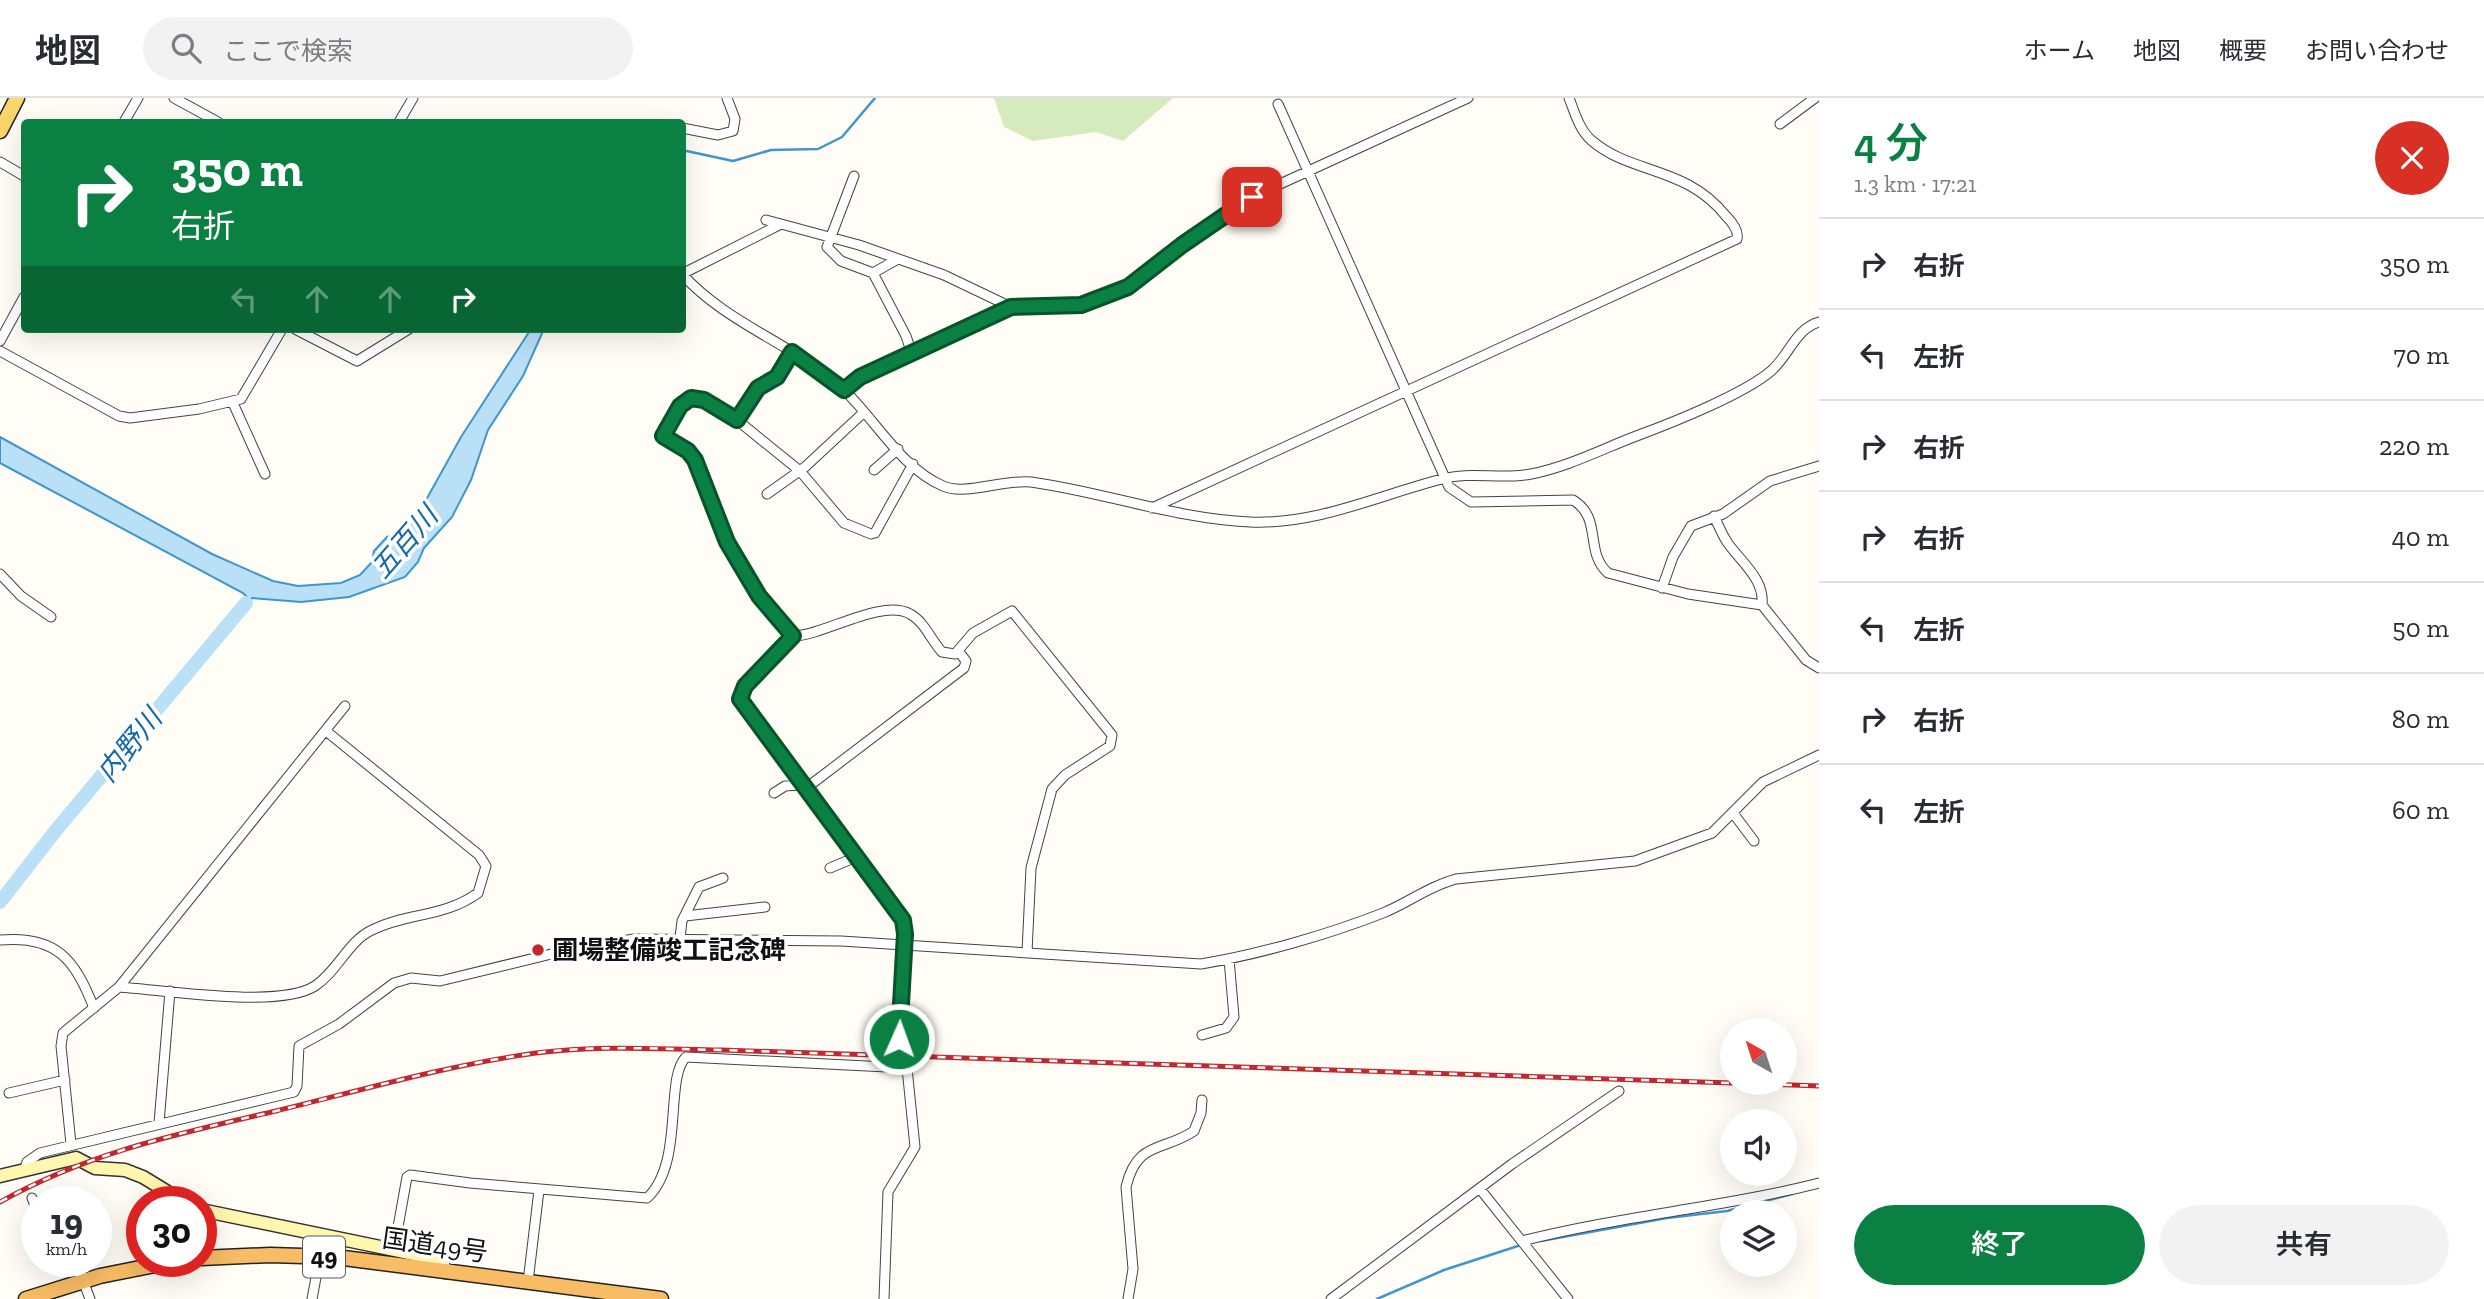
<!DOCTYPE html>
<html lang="ja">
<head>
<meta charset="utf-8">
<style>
	:root { --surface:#fff; --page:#f2f2f3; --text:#2b2b33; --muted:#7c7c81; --line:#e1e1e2; --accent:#0b8043 }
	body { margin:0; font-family:"Zilla Slab","Noto Sans JP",serif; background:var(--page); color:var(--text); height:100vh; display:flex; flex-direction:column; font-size:26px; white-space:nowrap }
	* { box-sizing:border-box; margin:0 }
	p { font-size:23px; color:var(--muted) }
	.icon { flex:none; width:38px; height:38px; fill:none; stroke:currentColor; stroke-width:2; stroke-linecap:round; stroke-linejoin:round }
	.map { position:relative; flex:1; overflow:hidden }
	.drawer { display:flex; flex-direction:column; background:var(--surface); width:665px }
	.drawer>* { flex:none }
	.top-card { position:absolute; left:21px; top:21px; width:665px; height:214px; border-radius:7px; box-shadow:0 7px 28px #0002; background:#0b8043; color:#fff; overflow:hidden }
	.needle { width:46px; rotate:321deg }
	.fabs { position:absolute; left:1720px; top:920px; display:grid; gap:14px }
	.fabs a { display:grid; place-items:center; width:77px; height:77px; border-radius:50%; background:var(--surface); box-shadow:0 7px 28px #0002; font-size:35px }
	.speed { position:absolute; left:21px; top:1088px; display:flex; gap:14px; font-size:35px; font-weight:700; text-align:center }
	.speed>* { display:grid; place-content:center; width:91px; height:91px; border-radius:50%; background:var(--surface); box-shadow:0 7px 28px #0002; line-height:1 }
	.speed small { font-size:18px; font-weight:400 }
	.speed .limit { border:10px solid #d22; background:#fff; color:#111 }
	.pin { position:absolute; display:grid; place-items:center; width:60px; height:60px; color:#fff; margin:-30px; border-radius:14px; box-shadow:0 4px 10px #0006 }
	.me { position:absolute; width:77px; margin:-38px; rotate:2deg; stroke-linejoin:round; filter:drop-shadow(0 0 5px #0008) }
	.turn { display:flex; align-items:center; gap:24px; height:147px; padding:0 35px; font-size:32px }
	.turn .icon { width:91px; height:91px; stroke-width:2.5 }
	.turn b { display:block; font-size:49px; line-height:60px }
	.lanes { display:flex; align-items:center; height:66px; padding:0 35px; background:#0003; justify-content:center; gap:35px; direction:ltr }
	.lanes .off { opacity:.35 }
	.round { display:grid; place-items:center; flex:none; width:74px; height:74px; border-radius:37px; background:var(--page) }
	.summary { display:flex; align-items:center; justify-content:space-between; height:119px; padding:0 35px }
	h1 { font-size:42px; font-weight:600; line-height:52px; color:var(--accent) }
	.action { display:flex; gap:14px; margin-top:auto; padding:14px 35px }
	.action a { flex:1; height:80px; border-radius:42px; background:var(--accent); color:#fff; font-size:28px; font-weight:600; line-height:80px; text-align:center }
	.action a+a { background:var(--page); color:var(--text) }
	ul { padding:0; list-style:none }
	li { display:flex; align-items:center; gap:21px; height:91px; padding:0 35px; border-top:2px solid var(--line) }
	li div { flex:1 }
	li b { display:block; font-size:26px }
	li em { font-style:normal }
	header { display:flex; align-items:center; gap:42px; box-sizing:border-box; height:98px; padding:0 35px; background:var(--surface); border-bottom:2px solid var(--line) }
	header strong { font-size:33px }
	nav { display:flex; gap:38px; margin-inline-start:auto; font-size:24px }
	.search { width:490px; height:63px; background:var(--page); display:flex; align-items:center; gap:18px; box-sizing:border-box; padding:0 24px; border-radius:38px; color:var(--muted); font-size:26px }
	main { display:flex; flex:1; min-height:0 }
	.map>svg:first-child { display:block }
	.green { fill:#d5ebbd }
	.water { fill:#b9e0f7; stroke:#3f96cf; stroke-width:2 }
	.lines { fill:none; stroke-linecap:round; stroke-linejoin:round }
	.stream { stroke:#3f96cf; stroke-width:2.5 }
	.river { stroke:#b9e0f7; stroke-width:14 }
	.minor-casing { stroke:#444; stroke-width:11 }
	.secondary-casing { stroke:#333; stroke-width:15 }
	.primary-casing { stroke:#222; stroke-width:17 }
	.trunk-casing { stroke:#222; stroke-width:17 }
	.minor { stroke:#fff; stroke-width:9 }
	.secondary { stroke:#fff6b0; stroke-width:12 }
	.primary { stroke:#f9d66b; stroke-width:14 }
	.trunk { stroke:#f7bc64; stroke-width:14 }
	.rail-casing { stroke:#c4262e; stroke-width:5 }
	.rail { stroke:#fff; stroke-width:2.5; stroke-dasharray:8; stroke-linecap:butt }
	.route-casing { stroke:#07532c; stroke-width:18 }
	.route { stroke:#0b8043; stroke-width:12 }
	.poi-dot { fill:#c4262e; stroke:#fff; stroke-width:2.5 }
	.labels { text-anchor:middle; stroke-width:7; stroke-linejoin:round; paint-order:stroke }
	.shield { fill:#fff; stroke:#585858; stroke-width:2 }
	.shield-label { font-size:24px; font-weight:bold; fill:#111 }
	.poi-label { font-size:26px; font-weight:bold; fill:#111; stroke:#fff; text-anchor:start }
	.street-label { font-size:26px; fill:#111; stroke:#fff }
	.water-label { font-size:28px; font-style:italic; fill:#1768a6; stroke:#fff }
</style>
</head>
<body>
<header>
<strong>地図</strong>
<div class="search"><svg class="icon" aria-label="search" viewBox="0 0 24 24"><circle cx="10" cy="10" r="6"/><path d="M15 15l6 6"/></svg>ここで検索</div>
<nav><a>ホーム</a><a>地図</a><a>概要</a><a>お問い合わせ</a></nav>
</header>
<main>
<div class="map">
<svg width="1819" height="1201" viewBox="0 0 1819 1201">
	<rect width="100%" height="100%" fill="#fffdf5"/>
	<path class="green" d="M994,0H1173L1123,43L1096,34L1033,43L1004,29Z"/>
	<path class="water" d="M531,231H544L523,278L488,332L471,382L452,419L424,450L418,464L405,479L349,499L301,504L252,500L236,518L247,499L243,495L0,365V339L212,456L273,483L298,488L341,485L360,477L372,464L374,453L387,439L398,436L416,420L461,339Z"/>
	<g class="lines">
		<path class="stream" d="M682,52L733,63L771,52L818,51L842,39L875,0
			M1541,1143L1667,1120L1727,1113L1792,1096
			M1377,1201L1444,1172L1521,1147"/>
		<path class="river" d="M0,804L57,731L246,505"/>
		<g class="minor-casing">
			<path id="minor" d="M174,0L218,24
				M1468,0L1243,103L1134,187L1081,207L1011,209L944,177L859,147L781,126L682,176C727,226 794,246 843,291C875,321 901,370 943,388C965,398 1003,381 1031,384C1104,394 1176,421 1250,424C1317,427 1379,397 1442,381C1471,373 1502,382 1531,376C1568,369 1604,350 1639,337C1674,324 1744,296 1771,273C1788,259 1796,230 1819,224
				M1278,6L1449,389L1471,404L1573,402C1603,420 1584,454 1608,475L1688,496L1762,507L1806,562L1819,570
				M124,24L138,0
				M399,24L413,0
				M1780,26L1815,0
				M682,30L718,37L733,33L735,21L727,0
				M0,64L24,78
				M854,78L827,149L841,163L873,175L906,238L912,256
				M766,122L781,126
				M873,175L898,161
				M295,231L357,263L409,231
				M0,243L24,199
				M0,253L119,318L130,320L199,311L241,301L282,231
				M792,254L774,282L755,294L737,322L704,302L691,300L680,308L663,338L692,358L727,444L759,498L793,538L745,588L740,596L741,604L903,822L905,836L899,941L907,970L915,1049L888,1094L884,1201
				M844,292L860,279L1011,209
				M233,305L265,376
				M737,322L800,373L844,425L871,436L875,435L913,366
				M874,372L898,351
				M767,396L805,369L863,315
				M1152,410L1737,141C1739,132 1732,124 1726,118C1685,67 1631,77 1591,42C1579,31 1575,15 1569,0
				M1714,418C1718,427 1722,436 1727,444C1740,463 1765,481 1762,507
				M0,476L21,498L51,519
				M1662,490L1673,459L1691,428L1723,416L1770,383L1819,368
				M793,538C823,538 881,500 910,516C924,523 931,542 942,554L955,556L973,535L1012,513L1112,637L1110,648L1065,677L1052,691L1031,770L1027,854
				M805,691L964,570L966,563L959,554
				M774,695L785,688L801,687
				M1733,715L1754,743
				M830,770L856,759
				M685,818L765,809
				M680,840L682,823L699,789L723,780
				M0,842C57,837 75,862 94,910
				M119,889C164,892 279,911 315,888C338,873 348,843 372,832C409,814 443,820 478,795L486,768L479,757L326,633
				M1202,937L1226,930L1234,919L1229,861
				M9,995L65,982
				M159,1025L170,893
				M71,1046L61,948L63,935L119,889L345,608
				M25,1070L27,1064L40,1055L294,994L297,988L299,948L339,926L394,885L411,880L440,883L572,851L634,841L841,843L1201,866C1260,856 1327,837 1383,815C1408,805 1429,788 1456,781L1635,763L1712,735L1763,684L1819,657
				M1480,1091L1568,1201
				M32,1100L37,1113
				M1522,1143C1619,1118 1721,1110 1819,1085
				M394,1151L407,1079L410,1077L470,1085L647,1100C685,1065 664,980 686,959L907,970
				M76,1164L90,1201
				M528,1184L539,1092
				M312,1201L320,1158
				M1128,1201L1133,1171L1126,1089C1137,1042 1163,1054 1194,1033L1201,1015L1202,1002
				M1331,1201L1512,1066L1619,993"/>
		</g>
		<g class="secondary-casing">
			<path id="secondary" d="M0,1078L76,1060L95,1070L125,1072L143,1079L184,1104
				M201,1112L438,1161L442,1164L446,1174"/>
		</g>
		<g class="primary-casing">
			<path id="primary" d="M0,33L17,0"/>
		</g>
		<g class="trunk-casing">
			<path id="trunk" d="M201,1160L270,1157L336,1159L661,1201
				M26,1201L100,1178L170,1164"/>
		</g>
		<use href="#minor" class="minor"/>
		<use href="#secondary" class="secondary"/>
		<use href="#primary" class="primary"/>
		<use href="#trunk" class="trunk"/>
		<g class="rail-casing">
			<path id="rail" d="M1736,985L1819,988
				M0,1104C90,1054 177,1036 276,1013C362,992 448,967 536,955C597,947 660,951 721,952L1732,985"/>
		</g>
		<use href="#rail" class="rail"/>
	</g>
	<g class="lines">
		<g class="route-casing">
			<path id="route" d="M899,941L905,836L903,822L740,601L745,588L793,538L759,498L727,444L695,362L688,353L663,338L680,308L691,300L704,302L737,322L758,290L777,279L792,254L844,292L860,279L1011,209L1081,207L1128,189L1182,147L1252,99"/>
		</g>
		<use href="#route" class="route"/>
	</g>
	<circle class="poi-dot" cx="538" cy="852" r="7"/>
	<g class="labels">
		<rect class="shield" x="303" y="1138.5" width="42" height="41" rx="5"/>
		<g class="shield-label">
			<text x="324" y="1167">49</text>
		</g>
		<g class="poi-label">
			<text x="552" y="861">圃場整備竣工記念碑</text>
		</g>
		<g class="street-label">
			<text transform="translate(435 1147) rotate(8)" y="9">国道49号</text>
		</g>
		<g class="water-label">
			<text transform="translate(404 444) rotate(-49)" y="10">五百川</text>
			<text transform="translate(129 647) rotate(-51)" y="10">内野川</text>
		</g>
	</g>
</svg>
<div class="fabs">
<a><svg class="needle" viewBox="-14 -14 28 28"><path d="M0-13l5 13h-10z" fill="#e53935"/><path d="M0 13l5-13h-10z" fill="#7c7c81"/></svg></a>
<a><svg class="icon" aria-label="sound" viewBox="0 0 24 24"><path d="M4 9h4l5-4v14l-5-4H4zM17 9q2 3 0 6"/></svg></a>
<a><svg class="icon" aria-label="layers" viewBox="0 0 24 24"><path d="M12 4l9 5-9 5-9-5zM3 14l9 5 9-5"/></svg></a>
</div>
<div class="speed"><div>19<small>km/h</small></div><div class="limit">30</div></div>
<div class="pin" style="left:1252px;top:99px;background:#d93025"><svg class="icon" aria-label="arrive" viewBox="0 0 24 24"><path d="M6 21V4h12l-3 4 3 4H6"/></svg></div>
<svg class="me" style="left:899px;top:941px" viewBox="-20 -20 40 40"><circle r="17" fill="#0b8043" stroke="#fff" stroke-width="3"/><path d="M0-11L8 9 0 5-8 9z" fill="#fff"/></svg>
<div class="top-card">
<div class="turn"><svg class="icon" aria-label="right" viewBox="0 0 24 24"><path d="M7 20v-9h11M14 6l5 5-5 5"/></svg><div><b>350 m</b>右折</div></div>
<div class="lanes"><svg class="icon off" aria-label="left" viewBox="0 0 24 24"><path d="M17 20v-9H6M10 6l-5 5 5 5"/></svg><svg class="icon off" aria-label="ahead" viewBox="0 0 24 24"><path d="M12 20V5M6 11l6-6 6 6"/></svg><svg class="icon off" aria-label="ahead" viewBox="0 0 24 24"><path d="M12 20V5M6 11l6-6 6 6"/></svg><svg class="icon" aria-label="right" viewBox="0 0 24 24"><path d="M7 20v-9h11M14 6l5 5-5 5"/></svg></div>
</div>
</div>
<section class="drawer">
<div class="summary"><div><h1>4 分</h1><p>1.3 km · 17:21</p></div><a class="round" style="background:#d93025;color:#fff"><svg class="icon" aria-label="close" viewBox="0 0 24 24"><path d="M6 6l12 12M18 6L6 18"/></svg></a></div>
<ul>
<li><svg class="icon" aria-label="right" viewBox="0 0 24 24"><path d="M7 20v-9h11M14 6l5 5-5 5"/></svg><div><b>右折</b></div><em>350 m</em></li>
<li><svg class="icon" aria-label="left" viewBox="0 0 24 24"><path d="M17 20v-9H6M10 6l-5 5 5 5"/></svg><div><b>左折</b></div><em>70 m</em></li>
<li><svg class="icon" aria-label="right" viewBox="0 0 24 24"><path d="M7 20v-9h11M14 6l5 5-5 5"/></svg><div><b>右折</b></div><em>220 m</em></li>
<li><svg class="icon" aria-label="right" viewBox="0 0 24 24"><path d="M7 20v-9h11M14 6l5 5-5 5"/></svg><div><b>右折</b></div><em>40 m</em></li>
<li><svg class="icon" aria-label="left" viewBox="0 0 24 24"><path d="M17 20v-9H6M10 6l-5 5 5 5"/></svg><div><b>左折</b></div><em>50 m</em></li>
<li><svg class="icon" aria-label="right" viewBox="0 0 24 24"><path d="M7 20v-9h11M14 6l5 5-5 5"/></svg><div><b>右折</b></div><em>80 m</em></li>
<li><svg class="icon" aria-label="left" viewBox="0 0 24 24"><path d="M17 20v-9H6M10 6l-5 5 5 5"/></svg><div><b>左折</b></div><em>60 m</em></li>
</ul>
<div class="action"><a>終了</a><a>共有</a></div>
</section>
</main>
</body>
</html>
